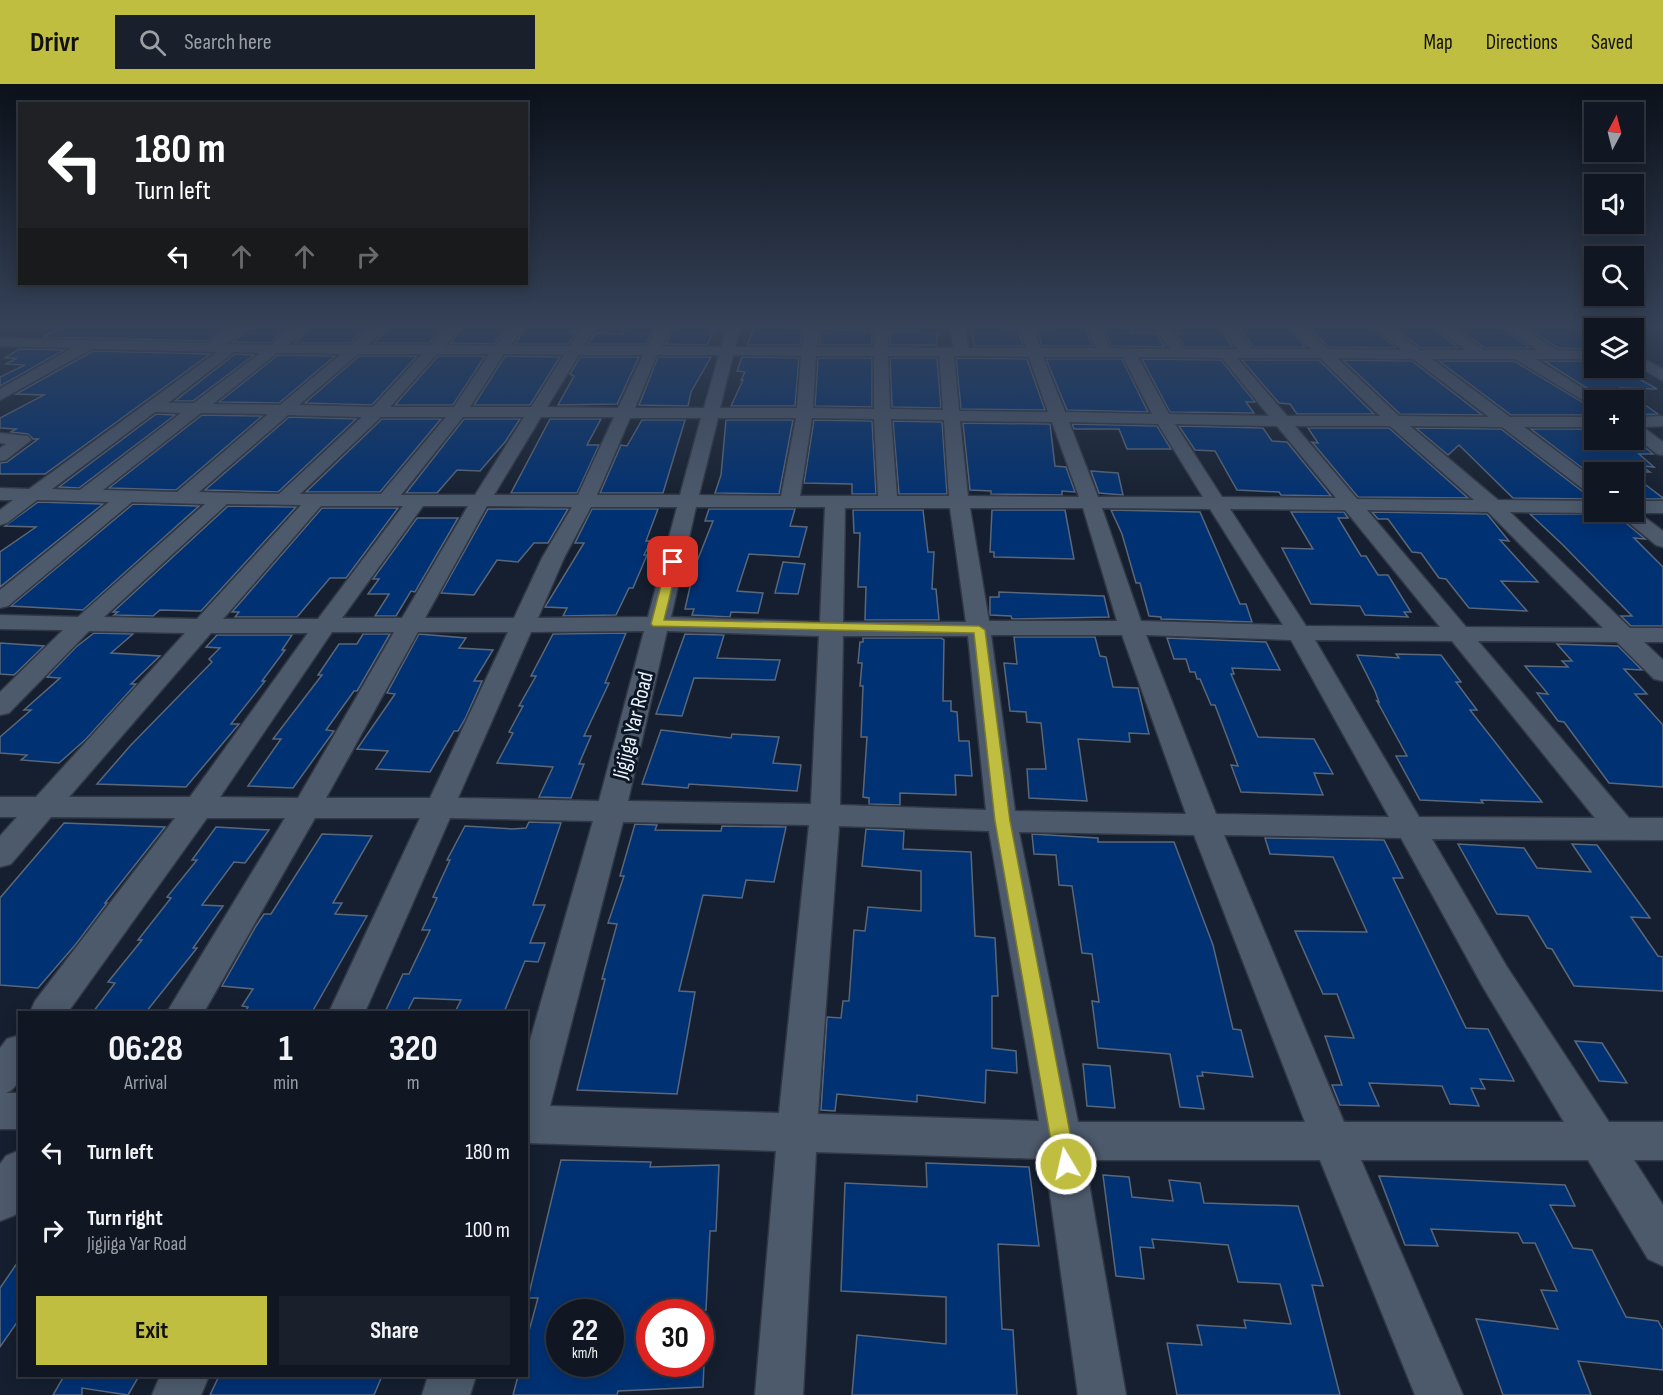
<!DOCTYPE html>
<html lang="en">
<head>
<meta charset="utf-8">
<style>
	:root { --surface:#101723; --page:#19202b; --text:#f1f3f6; --muted:#9c9fa6; --line:#303641; --accent:#c0be40 }
	body { margin:0; font-family:"Sofia Sans Condensed",sans-serif; background:var(--page); color:var(--text); height:100vh; display:flex; flex-direction:column; font-size:22px; white-space:nowrap }
	* { box-sizing:border-box; margin:0 }
	p { font-size:20px; color:var(--muted) }
	.icon { flex:none; width:33px; height:33px; fill:none; stroke:currentColor; stroke-width:2; stroke-linecap:round; stroke-linejoin:round }
	.map { position:relative; flex:1; overflow:hidden }
	.details { position:absolute; left:18px; top:927px; width:510px; height:366px; display:flex; flex-direction:column; background:var(--surface); border-radius:0px; box-shadow:0 3px 15px #0003,0 0 0 2px var(--line) }
	.details>* { flex:none }
	.banner { position:absolute; left:18px; top:18px; width:510px; height:183px; border-radius:0px; box-shadow:0 3px 15px #0003,0 0 0 2px var(--line); background:#202124; color:#fff; overflow:hidden }
	.needle { width:39px; rotate:7deg }
	.fabs { position:absolute; left:1584px; top:18px; display:grid; gap:12px }
	.fabs a { display:grid; place-items:center; width:60px; height:60px; border-radius:0px; background:var(--surface); box-shadow:0 3px 15px #0003,0 0 0 2px var(--line); font-size:30px }
	.speed { position:absolute; left:546px; top:1215px; display:flex; gap:12px; font-size:30px; font-weight:700; text-align:center }
	.speed>* { display:grid; place-content:center; width:78px; height:78px; border-radius:50%; background:var(--surface); box-shadow:0 3px 15px #0003,0 0 0 2px var(--line); line-height:1 }
	.speed small { font-size:15px; font-weight:400 }
	.speed .limit { border:9px solid #d22; background:#fff; color:#111 }
	.pin { position:absolute; display:grid; place-items:center; width:51px; height:51px; color:#fff; margin:-26px; border-radius:12px; box-shadow:0 3px 9px #0006 }
	.me { position:absolute; width:66px; margin:-33px; rotate:351deg; stroke-linejoin:round; filter:drop-shadow(0 0 4px #0008) }
	.turn { display:flex; align-items:center; gap:21px; height:126px; padding:0 18px; font-size:27px }
	.turn .icon { width:78px; height:78px; stroke-width:2.5 }
	.turn b { display:block; font-size:42px; line-height:51px }
	.lanes { display:flex; align-items:center; height:57px; padding:0 18px; background:#0003; justify-content:center; gap:30px; direction:ltr }
	.lanes .off { opacity:.35 }
	.eta { display:flex; justify-content:space-evenly; align-items:center; height:102px; text-align:center }
	.eta b { font-size:36px; font-weight:700; line-height:42px }
	.action { display:flex; gap:12px; margin-top:auto; padding:12px 18px }
	.action a { flex:1; height:69px; border-radius:0px; background:var(--accent); color:#111; font-size:24px; font-weight:700; line-height:69px; text-align:center }
	.action a+a { background:var(--page); color:var(--text) }
	ul { padding:0; list-style:none }
	li { display:flex; align-items:center; gap:18px; height:78px; padding:0 18px }
	li div { flex:1 }
	li b { display:block; font-size:22px }
	li em { font-style:normal }
	header { display:flex; align-items:center; gap:36px; box-sizing:border-box; height:84px; padding:0 30px; background:var(--accent); color:#111 }
	header strong { font-size:28px }
	nav { display:flex; gap:33px; margin-inline-start:auto; font-size:21px }
	.search { width:420px; height:54px; background:var(--page); display:flex; align-items:center; gap:15px; box-sizing:border-box; padding:0 21px; border-radius:0px; color:var(--muted); font-size:22px }
	.map>svg:first-child { display:block }
	.lines { fill:none; stroke-linecap:round; stroke-linejoin:round }
	.stream { stroke:#3c6cb3; stroke-width:4.5 }
	.building { fill:#003173; stroke:#5a677a; stroke-width:1.5; fill-rule:evenodd }
	.minor-casing { stroke:#313845; stroke-width:3 }
	.minor { fill:#4d5a6c; fill-rule:evenodd }
	.route { fill:#c0be40; stroke:#7d7c2a; stroke-width:1.5 }
	.labels { text-anchor:middle; stroke-width:6; stroke-linejoin:round; paint-order:stroke }
	.street-label { font-size:22px; fill:#ebf3fe; stroke:#0c1625 }
</style>
</head>
<body>
<header>
<strong>Drivr</strong>
<div class="search"><svg class="icon" aria-label="search" viewBox="0 0 24 24"><circle cx="10" cy="10" r="6"/><path d="M15 15l6 6"/></svg>Search here</div>
<nav><a>Map</a><a>Directions</a><a>Saved</a></nav>
</header>
<div class="map">
<svg width="1663" height="1311" viewBox="0 0 1663 1311">
	<rect width="100%" height="100%" fill="#151f2f"/>
	<g class="lines">
		<path class="stream" d="M1655,241L1663,245"/>
	</g>
	<path class="building" d="M67,241H218L230,242L208,257L43,253Z
		M278,241H292L270,259L233,258L253,242Z
		M314,241H371L350,259H294Z
		M392,241H445L429,259H374Z
		M465,241H509L494,260L450,259Z
		M528,241H576L571,248H576L569,260H515Z
		M626,241H656L646,260H588L595,249L622,250Z
		M675,241H715L716,242L707,261L666,260Z
		M920,241H939L936,261H890L891,247H919Z
		M971,241H1006L1007,246H1018L1023,262H974Z
		M1048,241L1084,242L1093,262H1042L1037,246L1049,247Z
		M1177,241L1218,242L1233,263H1185L1175,249L1182,250Z
		M1259,241H1285L1306,263H1253L1238,242Z
		M1306,241H1369L1396,264L1329,263Z
		M1391,241H1430L1458,264H1421Z
		M1452,241H1498L1530,264H1485Z
		M1522,241H1566L1594,258V265L1558,264Z
		M755,243L803,244L800,261H747Z
		M1103,243L1131,244L1132,249H1155L1165,263L1111,262Z
		M822,245L872,247V261H820Z
		M19,265L64,266L0,302V293L25,281L6,280L17,274H5Z
		M93,267L210,270L45,390H0V379L7,378L38,355H33L28,350L11,348L16,345L0,344V334L44,311L16,310Z
		M235,270L254,271L193,317H175Z
		M278,271L335,272L279,319L219,318Z
		M359,272H417L372,321L305,319Z
		M438,272H485L453,321H395Z
		M505,272L560,273L530,321H474Z
		M580,273H639L617,320L558,321L574,292L570,290Z
		M658,273H711L691,308L688,322L639,321Z
		M742,273L799,274L795,322H731L743,296H741L745,288L737,287Z
		M818,274H872V323L815,322Z
		M890,274H937L941,324L892,323Z
		M956,274L1027,275L1045,326L961,325Z
		M1046,275H1122L1148,328L1067,326Z
		M1142,275L1221,276L1255,318H1246L1254,329L1170,328Z
		M1242,276H1319L1374,330H1297L1290,320L1279,319Z
		M1343,276L1412,277L1482,331L1400,330Z
		M1439,277H1514L1594,325V331H1511Z
		M1544,277H1594V284H1624L1632,288H1627L1657,305L1621,304L1658,330L1634,331V316H1603L1601,313Z
		M156,330L175,331L79,404L59,403Z
		M202,331L262,332L176,406L109,404Z
		M289,333L356,335L278,408L205,406Z
		M382,335H441L380,408H306Z
		M464,335H520L505,358L480,387L457,386L437,409H406Z
		M550,335H601L587,361H599L577,409H511Z
		M642,336H685L663,409H600L621,361L627,362Z
		M726,336H793L779,410L715,409L721,391Z
		M814,336L872,337L876,410H852V400L804,399Z
		M893,337L942,338L947,410H899Z
		M963,339L1050,340L1055,382L1066,383L1075,408L1062,407V411L991,410V407L970,406Z
		M1072,340L1157,342L1171,365H1127L1119,345H1074Z
		M1179,342L1263,344L1272,357L1287,358L1331,412L1281,411L1279,408L1237,406L1215,367L1195,366Z
		M1308,344H1389L1468,414L1358,413L1312,358L1318,359Z
		M1416,344L1501,345L1586,410L1594,412V415L1513,414L1459,361L1448,371Z
		M1531,345H1594V356L1634,354L1653,370H1639L1654,383L1641,382L1650,388H1594V393Z
		M1091,387L1118,389L1123,411L1099,409Z
		M1634,392L1663,414V415H1634Z
		M38,418L103,420L0,503V468L36,443L5,442Z
		M133,420L199,422L83,526L11,522Z
		M228,422L296,423L201,527L160,526L153,532L114,531L118,528H113Z
		M322,424H398L346,494H330L297,533H235L239,528H232Z
		M488,425H568L548,459H534L518,478L497,476L474,511L441,509Z
		M592,425H658L646,457H651L644,471H647L633,504H629L616,531L563,532L567,524L545,523L584,459H575Z
		M709,425H795L790,442L807,443L799,473L749,470L737,507L763,509L758,529L731,528L730,533L692,531L694,525H685L694,485L713,437H705Z
		M853,426H923L928,468H934L932,505H936L939,536H865L866,503H858L860,449H854Z
		M992,426H1065L1074,475L994,473V468H990Z
		M1111,426L1200,428L1240,520H1246L1252,538L1161,535V533L1149,532L1140,499H1136L1122,450Z
		M1291,428H1344L1348,434H1338L1361,472H1366L1378,491H1388L1411,528H1404L1408,533L1365,531L1360,522L1311,520L1282,464L1313,465Z
		M1372,428L1487,430L1509,457L1500,456L1538,498L1501,497L1527,527L1469,524L1446,495L1439,494L1421,469L1412,468L1388,435H1378Z
		M1530,430H1615L1645,455L1634,454L1663,483V542H1631L1621,532H1632L1563,461Z
		M417,434H458L415,508L411,507L396,532H375L389,510H368L379,495H373Z
		M783,478L805,480L798,510L775,509Z
		M999,508L1104,512L1109,533L1012,535L1011,532L990,531V513H999Z
		M94,549L133,550L111,569L160,572L131,600H136L86,655L59,679L21,676L27,671L0,669V653L31,626H24L60,594L47,593L76,563Z
		M626,549L605,599H609L584,652H591L579,680H584L571,714L539,713L553,683L497,679L513,649L509,648L523,622H519L536,592H531L553,550Z
		M363,550H390L357,607H354L326,646L334,647L293,704L248,702L281,655H273L322,591H318L339,560H357Z
		M419,550L466,554L459,564L493,566L474,597H482L465,635L458,647H454L430,688L376,685L388,667L357,665L395,610L387,609Z
		M685,550L724,551L717,574L780,576L775,596L694,594L682,632L656,630Z
		M217,551H292L282,566H285L262,597H265L231,640H239L186,703L97,700L130,662L212,578L209,575L220,564L206,563Z
		M1014,553H1095L1100,572L1106,573L1113,603L1138,604L1149,650L1129,649L1130,658L1078,655L1087,717L1029,714L1027,685H1046L1041,639L1027,638L1026,628L1010,627L1004,579L1017,580Z
		M863,554H941L944,556L943,617H951V627L957,628L959,657H969L972,692L955,691L956,711L900,709V721L869,720V714L863,713L867,653H861L863,602H860L862,579H858L860,558H863Z
		M1167,554L1266,558L1280,586L1232,584L1234,590H1231L1258,653L1314,655L1333,690L1314,689L1323,711L1241,708L1231,681L1238,682L1215,621H1211L1200,595H1197L1195,588H1190L1186,575H1174Z
		M0,559L44,562L14,591L0,590Z
		M1557,560L1618,562L1642,586L1624,585L1647,610H1635L1663,641V703L1609,699L1564,638L1558,637L1537,609L1548,610L1525,582L1568,583L1562,577H1572Z
		M1396,570L1441,571L1461,598H1456L1477,626H1470L1542,718L1481,716L1483,719L1420,716L1396,672H1407L1377,617L1379,618L1375,607L1357,571L1399,574Z
		M661,646L731,654L732,650L779,653L773,679L801,681L797,707L689,700L688,704L642,700Z
		M529,738L561,739L533,821H545L530,859H545L538,878L525,877L504,928H455L461,916L414,914L407,928H385L403,890H409L430,846H422L437,814L433,813L450,776H447L465,742L512,745L526,744Z
		M64,739L165,743L105,819H107L76,860L38,904L0,901V814Z
		M635,740L657,741L655,746L721,747L722,742L786,743L774,798L746,796L742,814L703,811L679,907L695,908L677,1010L577,1006L605,895H602L617,840L608,839L624,792H620Z
		M216,743L269,746L245,779L234,778L202,821L223,822L193,864H197L146,928H93L115,899L108,898L142,856H138L171,814L167,813L197,776H192Z
		M866,745L904,747L903,765L971,768L975,852L995,854L998,912H992V964L1016,967L1017,989L986,986L985,1019L917,1011V1018L837,1010L835,1027L821,1026L827,933L841,934L843,917H849L854,846L865,847L868,823L921,827V787L862,782Z
		M322,750L372,752L333,819H342L335,830L367,832L312,928H245L248,923L242,922L253,905L222,902L256,842L264,830H271Z
		M1032,750L1098,754V758H1174L1213,861L1233,945L1241,946L1253,993L1202,988L1203,992H1197L1204,1025L1180,1023L1170,970L1098,964L1092,917L1099,918L1092,870L1082,869L1072,802L1059,801L1056,771L1034,770Z
		M1265,754L1384,756L1403,794H1393L1466,944L1488,945L1514,997L1480,995L1485,1005L1471,1004L1479,1022L1450,1020L1442,1002L1369,999L1379,1022L1340,1021L1332,1001H1342L1325,952L1354,954L1337,910H1323L1295,847L1367,848L1333,773L1270,770Z
		M1458,760L1524,764L1537,784L1591,788L1572,760L1597,761L1650,834L1631,833L1658,872L1663,873V907L1574,902L1552,865L1547,864L1528,832L1497,830Z
		M1575,957L1602,959L1627,999L1599,997Z
		M1083,980L1110,982L1115,1024L1087,1022Z
		M561,1076L651,1078L650,1083L719,1081L716,1147H710L706,1226L650,1228V1280H704L703,1303L618,1307L617,1311H513L518,1292H526V1258L538,1214H528ZM560,1228H610V1280H560Z
		M926,1079L1029,1083L1039,1162L998,1160L1002,1245L1013,1246L1017,1311H852L857,1251L946,1260V1213L841,1207L845,1099L927,1103Z
		M1103,1091L1129,1093L1132,1113L1173,1117L1169,1096L1200,1099L1204,1119L1298,1122L1323,1202L1312,1201L1340,1311H1177L1167,1259L1202,1261L1197,1241L1246,1244L1244,1236L1291,1240L1280,1200L1238,1198L1228,1161L1152,1155L1154,1164L1140,1163L1144,1195L1116,1192Z
		M1379,1092L1565,1101L1575,1122L1550,1121L1573,1164L1592,1166L1626,1233L1658,1237L1663,1246V1286L1578,1277L1591,1311H1503L1476,1235L1558,1245L1541,1206L1557,1207L1535,1159H1523L1518,1149L1431,1145L1438,1162L1405,1161Z
		M20,1175V1234L0,1263V1204Z
		M64,1292H139L128,1311L82,1304V1311H53Z
		M219,1292H382L374,1311H210Z"/>
	<g class="lines">
		<g class="minor-casing">
			<path id="minor" d="M235,241H251L227,260L271,261L296,241H312L288,261H351L375,241H390L368,261H430L448,241H463L445,261L495,262L512,241H526L510,262H570L583,241H597L584,262H647L659,241H673L662,262L721,263L727,241H741L735,263H802L806,241H820L817,263H874L875,241H889L888,263L953,264L951,241H965L968,264H1026L1019,241H1033L1040,264H1096L1086,241H1100L1110,264L1170,265L1152,241H1166L1184,265H1237L1220,241H1234L1252,265H1311L1287,241H1302L1328,265L1402,266L1371,241H1387L1420,266H1465L1432,241H1448L1484,266H1537L1500,241H1517L1557,266L1594,267V275H1536L1600,315L1601,316H1594V323L1515,275H1432L1510,333H1594V343H1524L1594,395V410L1587,408L1502,343L1410,342L1498,416L1594,417V428H1599L1594,429L1510,428L1630,544H1663V558H1644L1663,576V597L1654,595L1617,558L1478,557L1629,734H1663V756L1432,755L1507,883L1609,1038H1663V1076H1634L1663,1121V1182L1648,1175L1588,1076H1361L1463,1311H1415L1320,1076H1085L1126,1311H1078L1045,1075L816,1068L803,1311H755L776,1067L526,1059V970L593,737L450,734L365,928H329L420,734H315L204,928H167L285,734H207L68,928H30L35,917L175,734L51,733L11,780L0,783V752L17,733H0V713H36L185,549L89,547L9,629L0,631V608L63,546L0,545V531L78,533L205,420L132,418L8,522L0,524V506L109,418L37,416L7,439L0,441V426L13,416H0V404L29,405L217,268L92,265L0,316V305L72,264L0,262V254L209,259ZM234,268L260,269L194,319H168ZM277,269L341,270L280,321L213,320ZM358,270H422L373,323L299,321ZM437,270H489L454,323H390ZM504,270L564,271L531,323H470ZM579,271H643L618,324L547,323ZM657,271H719L704,324H635ZM733,271L801,272L797,324H720ZM816,272H874V325L813,324ZM888,272H939L943,326L890,325ZM954,272L1029,273L1048,328L959,327ZM1043,273H1123L1152,330L1065,328ZM1138,273L1222,274L1269,332L1169,330ZM1237,274H1320L1380,332H1287ZM1337,274L1413,275L1489,333L1399,332ZM155,328L181,329L80,406L52,405ZM201,329L268,330L177,408L103,406ZM288,331L362,333L279,410L199,408ZM381,333H446L381,410H300ZM463,333H524L475,411H401ZM541,333H614L578,411H494ZM630,334H701L680,411H597ZM718,334H796L781,412L699,411ZM812,334L874,335L878,412H800ZM891,335L944,336L949,412H897ZM960,337L1052,338L1079,413L968,412ZM1069,338L1158,340L1203,413H1098ZM1175,340L1277,342L1336,414L1222,413ZM1295,342H1390L1474,416L1357,415ZM227,420L301,421L197,535L104,533ZM321,422H403L318,535H223ZM423,422H468L402,534H342ZM487,422L572,423L542,474L514,534H425ZM591,423H677L648,533L538,534L564,474ZM696,423H825L820,538L671,533ZM845,424H950L966,538H843ZM970,424H1083L1117,537H989ZM1102,424L1210,425L1283,541L1141,537ZM1230,425L1345,426L1440,543L1306,542ZM1367,426L1488,428L1603,544L1466,543ZM644,547L599,717L458,714L531,548ZM667,547L819,552L811,720L628,717ZM332,548H394L298,714L220,713ZM418,548H508L430,714H326ZM211,549H308L190,713H69ZM991,551H1122L1186,730L1015,727ZM1146,551L1291,556L1389,733L1216,730ZM843,552H968L986,726L840,721ZM1315,556L1452,557L1595,734L1419,733ZM623,738L809,741L779,1029L550,1022ZM839,742L989,747L1039,1037L818,1030ZM1019,748L1194,751L1305,1038H1078ZM1224,751L1401,754L1483,903L1564,1038H1344Z
				M1568,241H1585L1594,247V256Z
				M1634,270L1663,285V297L1634,280Z
				M1663,332V342L1643,343L1663,358V371L1657,370L1634,352V333Z
				M0,349L28,352L31,356L6,376L0,377V364L6,360L0,359Z
				M1634,417H1663V429H1639L1663,447V463L1656,461L1616,428H1634Z
				M20,951C20,969 27,1001 6,1009H20V1045H0V964L7,955Z
				M20,1066V1124L15,1131L0,1137V1080L6,1072Z
				M160,1292H209L201,1311H152Z
				M428,1292H476L470,1311H422Z"/>
		</g>
		<use href="#minor" class="minor"/>
	</g>
	<linearGradient id="sky" x2="0" y2="1"><stop stop-color="#0c111a"/><stop offset="0.57" stop-color="#354258"/><stop offset="1" stop-color="#354258" stop-opacity="0"/></linearGradient>
	<rect width="1663" height="425" fill="url(#sky)"/>
	<path class="route" d="M673,475L678,478L664,536L979,542L985,546L1010,737L1076,1080L1073,1087L1066,1090L1058,1087L1055,1080L995,737L974,549L653,542L651,540L667,478Z"/>
	<g class="labels">
		<g class="street-label">
			<text transform="translate(632 641) rotate(-76)" y="8">Jigjiga Yar Road</text>
		</g>
	</g>
</svg>
<div class="fabs">
<a><svg class="needle" viewBox="-14 -14 28 28"><path d="M0-13l5 13h-10z" fill="#e53935"/><path d="M0 13l5-13h-10z" fill="#9c9fa6"/></svg></a>
<a><svg class="icon" aria-label="sound" viewBox="0 0 24 24"><path d="M4 9h4l5-4v14l-5-4H4zM17 9q2 3 0 6"/></svg></a>
<a><svg class="icon" aria-label="search" viewBox="0 0 24 24"><circle cx="10" cy="10" r="6"/><path d="M15 15l6 6"/></svg></a>
<a><svg class="icon" aria-label="layers" viewBox="0 0 24 24"><path d="M12 4l9 5-9 5-9-5zM3 14l9 5 9-5"/></svg></a>
<a>+</a>
<a>−</a>
</div>
<div class="speed"><div>22<small>km/h</small></div><div class="limit">30</div></div>
<div class="pin" style="left:673px;top:478px;background:#d93025"><svg class="icon" aria-label="arrive" viewBox="0 0 24 24"><path d="M6 21V4h12l-3 4 3 4H6"/></svg></div>
<svg class="me" style="left:1066px;top:1080px" viewBox="-20 -20 40 40"><circle r="17" fill="#c0be40" stroke="#fff" stroke-width="3"/><path d="M0-11L8 9 0 5-8 9z" fill="#fff"/></svg>
<div class="banner">
<div class="turn"><svg class="icon" aria-label="left" viewBox="0 0 24 24"><path d="M17 20v-9H6M10 6l-5 5 5 5"/></svg><div><b>180 m</b>Turn left</div></div>
<div class="lanes"><svg class="icon" aria-label="left" viewBox="0 0 24 24"><path d="M17 20v-9H6M10 6l-5 5 5 5"/></svg><svg class="icon off" aria-label="ahead" viewBox="0 0 24 24"><path d="M12 20V5M6 11l6-6 6 6"/></svg><svg class="icon off" aria-label="ahead" viewBox="0 0 24 24"><path d="M12 20V5M6 11l6-6 6 6"/></svg><svg class="icon off" aria-label="right" viewBox="0 0 24 24"><path d="M7 20v-9h11M14 6l5 5-5 5"/></svg></div>
</div>
<section class="details">
<div class="eta">
<div><b>06:28</b><p>Arrival</p></div>
<div><b>1</b><p>min</p></div>
<div><b>320</b><p>m</p></div>
</div>
<ul>
<li><svg class="icon" aria-label="left" viewBox="0 0 24 24"><path d="M17 20v-9H6M10 6l-5 5 5 5"/></svg><div><b>Turn left</b></div><em>180 m</em></li>
<li><svg class="icon" aria-label="right" viewBox="0 0 24 24"><path d="M7 20v-9h11M14 6l5 5-5 5"/></svg><div><b>Turn right</b><p>Jigjiga Yar Road</p></div><em>100 m</em></li>
</ul>
<div class="action"><a>Exit</a><a>Share</a></div>
</section>
</div>
</body>
</html>
